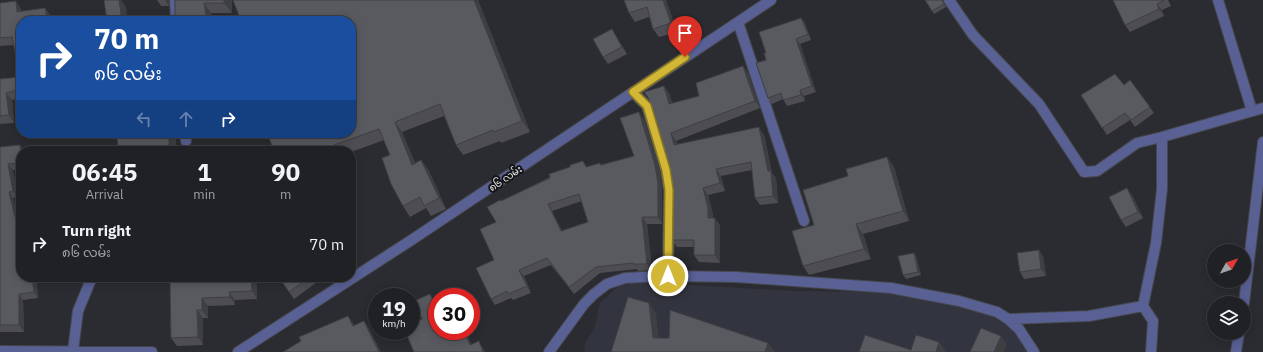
<!DOCTYPE html>
<html lang="en">
<head>
<meta charset="utf-8">
<style>
	:root { --surface:#202125; --page:#28292d; --text:#f1f3f6; --muted:#a2a3a7; --line:#3d3e42 }
	body { margin:0; font-family:"IBM Plex Sans","Noto Sans Myanmar",sans-serif; background:var(--page); color:var(--text); height:100vh; display:flex; flex-direction:column; font-size:15px; white-space:nowrap }
	* { box-sizing:border-box; margin:0 }
	p { font-size:13px; color:var(--muted) }
	.icon { flex:none; width:22px; height:22px; fill:none; stroke:currentColor; stroke-width:2; stroke-linecap:round; stroke-linejoin:round }
	.map { position:relative; flex:1; overflow:hidden }
	.panel { position:absolute; left:16px; top:146px; width:340px; height:136px; display:flex; flex-direction:column; background:var(--surface); border-radius:16px; box-shadow:0 2px 10px #0003,0 0 0 1px var(--line) }
	.panel>* { flex:none }
	.guide { position:absolute; left:16px; top:16px; width:340px; height:122px; border-radius:16px; box-shadow:0 2px 10px #0003,0 0 0 1px var(--line); background:#1a4fa0; color:#fff; overflow:hidden }
	.needle { width:26px; rotate:50deg }
	.controls { position:absolute; left:1207px; top:244px; display:grid; gap:8px }
	.controls a { display:grid; place-items:center; width:44px; height:44px; border-radius:50%; background:var(--surface); box-shadow:0 2px 10px #0003,0 0 0 1px var(--line); font-size:20px }
	.speed { position:absolute; left:368px; top:288px; display:flex; gap:8px; font-size:20px; font-weight:700; text-align:center }
	.speed>* { display:grid; place-content:center; width:52px; height:52px; border-radius:50%; background:var(--surface); box-shadow:0 2px 10px #0003,0 0 0 1px var(--line); line-height:1 }
	.speed small { font-size:10px; font-weight:400 }
	.speed .limit { border:6px solid #d22; background:#fff; color:#111 }
	.pin { position:absolute; display:grid; place-items:center; width:34px; height:34px; color:#fff; margin:-41px -17px; border-radius:50% 50% 50% 0; rotate:-45deg; box-shadow:0 0 4px #0007 }
	.pin .icon { rotate:45deg }
	.me { position:absolute; width:44px; margin:-22px; rotate:0deg; stroke-linejoin:round; filter:drop-shadow(0 0 3px #0008) }
	.turn { display:flex; align-items:center; gap:14px; height:84px; padding:0 12px; font-size:18px }
	.turn .icon { width:52px; height:52px; stroke-width:2.5 }
	.turn b { display:block; font-size:28px; line-height:34px }
	.lanes { display:flex; align-items:center; height:38px; padding:0 12px; background:#0003; justify-content:center; gap:20px; direction:ltr }
	.lanes .off { opacity:.35 }
	.eta { display:flex; justify-content:space-evenly; align-items:center; height:68px; text-align:center }
	.eta b { font-size:24px; font-weight:700; line-height:28px }
	ul { padding:0; list-style:none }
	li { display:flex; align-items:center; gap:12px; height:60px; padding:0 12px }
	li div { flex:1 }
	li b { display:block; font-size:15px }
	li em { font-style:normal }
	.map>svg:first-child { display:block }
	.built { fill:#32343f }
	.lines { fill:none; stroke-linecap:round; stroke-linejoin:round }
	.minor-casing { stroke:#46474b; stroke-width:12 }
	.minor { stroke:#586094; stroke-width:10 }
	.wall { fill:#4d4d53; fill-rule:evenodd }
	.shaded-wall { fill:#3e3f43 }
	.building { fill:#595a60; stroke:#3e3f43; fill-rule:evenodd }
	.route-casing { stroke:#887622; stroke-width:10 }
	.route { stroke:#d2b635; stroke-width:7 }
	.labels { text-anchor:middle; stroke-width:4; stroke-linejoin:round; paint-order:stroke }
	.street-label { font-size:10px; fill:#eaebee; stroke:#141517 }
</style>
</head>
<body>
<div class="map">
<svg width="1263" height="352" viewBox="0 0 1263 352">
	<rect width="100%" height="100%" fill="#2b2c31"/>
	<path class="built" d="M624,281L795,291L893,292L953,301L1014,325L1030,352H584L585,343L594,329L600,303Z"/>
	<g class="lines">
		<g class="minor-casing">
			<path id="minor" d="M175,0L176,21
				M949,0L973,35L1039,104L1084,172L1097,171L1137,143L1162,137
				M1218,0L1252,111
				M738,22L804,221
				M633,92L647,106L666,170L669,190L668,276
				M185,133L186,141
				M1244,303L1263,142
				M1143,306L1153,321L1151,352
				M1008,319L1089,316L1143,306L1156,243L1162,189V137L1263,108
				M0,351L152,352
				M73,351L78,311L92,277
				M238,352L410,241L771,0
				M549,352L584,304L594,294L607,284L625,278L663,276L736,277L891,288L959,301L997,312L1008,319L1019,329L1034,352
				M1236,352L1239,333"/>
		</g>
		<use href="#minor" class="minor"/>
	</g>
	<path class="wall" d="M157,0H169V6H161Z
		M175,0H232V13H211L213,21H175Z
		M478,0L530,132L501,143L500,141L463,155L456,145L444,116L402,132L415,163L421,160L429,171L446,209L431,216L426,208L410,217L403,206L390,155L384,140L351,152V151H274Z
		M624,0H666L677,32L659,37L653,29L649,17L635,22L629,13Z
		M925,0H943V1L946,7L934,14Z
		M1113,0H1168L1171,6L1162,10L1164,16L1130,32L1125,25Z
		M0,3L21,9V11L45,8L50,15L52,21H21V98L12,100L14,123L0,124V79L20,77L14,45L0,46Z
		M801,18L805,23L811,40L800,44L816,92L804,96L805,101L787,106L783,99L772,104L768,98L766,60V53Z
		M616,36L627,54L608,64L603,57Z
		M743,66L748,73L760,108L676,141L677,144L764,135L772,173L776,178L778,203L760,205L755,198L752,170L721,176L725,191L708,195L713,215V218L720,225V263L699,262L694,255V247H677L672,240V219L670,217V183L667,162L648,98L644,92L669,93L672,103L699,96Z
		M1130,80L1154,113L1135,127L1130,120L1107,135L1081,95L1124,85Z
		M644,119L660,171L662,190V224H647L652,270L638,271L637,269L600,273L574,294L551,265L524,276L531,293L513,300L511,298L495,305L491,299L496,222L501,201L583,161L587,167L602,165L634,156ZM582,201L588,222L562,231L552,211Z
		M176,138V151H119Z
		M20,145L24,151H21V169L13,170L18,198H13L19,222L21,225V277H36L38,298L23,300L24,332H0V147Z
		M887,157L894,167L909,221L863,234L871,259L809,275L803,266L814,225L848,176Z
		M1132,195L1143,218L1126,227L1121,220Z
		M914,253L916,256L921,275L906,279L903,275Z
		M1043,256L1046,276L1024,279L1020,272Z
		M170,277H256L257,299L235,300V305L208,306V318H203V345L177,346L171,338Z
		M279,277H324L294,299Z"/>
	<path class="shaded-wall" d="M119,0H121L126,7L128,21H122Z
		M165,0H169V6Z
		M224,0H232V13L224,3Z
		M474,0H478L530,132L522,121Z
		M663,0H666L677,32L671,23Z
		M16,1L21,9L22,19L17,12Z
		M204,3L211,13L213,21H207Z
		M1157,4L1162,10L1164,16L1159,9Z
		M45,8L50,15L52,21H48Z
		M801,18L805,23L811,40L808,34Z
		M796,39L800,44L816,92L812,86Z
		M743,66L748,73L760,108L755,101Z
		M664,86L669,93L674,111L669,104Z
		M800,90L804,96L805,101L801,95Z
		M6,93L12,100L14,123L9,115Z
		M639,112L644,119L660,171L662,190V224L658,217Z
		M395,122L402,132L419,175L412,165Z
		M759,127L764,135L772,173L776,178L778,203L773,196Z
		M169,133H172L176,138V151H173L169,146Z
		M671,133L676,141L679,152L674,145Z
		M20,145L24,151H21Z
		M887,157L894,167L909,221L903,211Z
		M421,160L429,171L446,209L439,198Z
		M8,164L13,170L18,198L13,191Z
		M716,169L721,176L725,191L720,183Z
		M703,188L708,195L713,215V225L708,218Z
		M1127,188L1132,195L1143,218L1138,212Z
		M9,192L13,198L19,222L21,225V242Z
		M548,204L552,211L565,238L561,231Z
		M642,217L647,224L652,270L647,264Z
		M715,218L720,225V263L715,255Z
		M856,224L863,234L871,259L864,249Z
		M1039,250L1043,256L1046,276L1041,269Z
		M914,253L916,256L921,275L918,272Z
		M519,270L524,276L531,293L527,286Z
		M32,277H36L38,298L34,292Z
		M251,277H256L257,299L252,291Z
		M229,292L235,300V305L230,297Z
		M19,294L23,300L24,332L19,325Z
		M202,298L208,306V318L202,310Z
		M649,303L656,313L660,348L653,338Z
		M197,310L203,318V345L198,337Z
		M348,316L353,323L358,333L353,326Z
		M364,321L369,328L381,352H379Z
		M464,331H466L475,352L470,345Z
		M1001,336L1007,345L1004,352H994Z
		M479,341L483,348L485,352H483Z
		M939,342L945,350V352H936Z
		M768,343L775,352H765Z"/>
	<path class="building" d="M104,0H119L122,21H107Z
		M175,0H224V3H204L207,21H175Z
		M233,0H474L522,121L494,132L493,130L456,145L440,104L395,122L412,165L421,160L439,198L424,206L420,197L403,206L391,184L382,158L390,155L379,129L317,151H274L267,133H351V21H241Z
		M624,0H663L671,23L653,29L647,7L629,13Z
		M925,0H942L944,4L932,11Z
		M1113,0H1164L1157,4L1159,9L1125,25Z
		M16,1L17,12L45,8L48,21H21V89L6,93L9,115L0,116V79L20,77L12,37L0,38V3Z
		M801,18L808,34L796,39L812,86L800,90L801,95L783,100L781,93L768,98L756,63L766,60L764,53H766L759,32Z
		M612,29L622,47L603,57L593,39Z
		M743,66L755,101L671,133L674,145L759,127L768,171H771L773,196L755,198L751,162L716,169L720,183L703,188L708,208V218H715V255H694V240H672V217H670V183L667,162L648,97L644,92L664,86L669,104L699,96L696,83Z
		M1115,74L1124,85L1130,80L1150,107L1131,120L1125,113L1102,128L1081,95Z
		M639,112L655,165L658,184V217H642L647,264H633V263L596,267L569,287L547,258L519,270L527,286L508,294L507,291L491,299L476,268L494,260L480,229L496,222L487,207L500,200L501,201L550,178L549,174L570,167V165L583,161L586,167L600,163L601,165L634,156L620,118ZM579,194L588,222L561,231L548,204Z
		M116,133H169V146L137,147L138,151H119Z
		M20,145L21,163L8,164L13,191L9,192L16,221H18L21,242V277H32L34,292L19,294V325H0V147Z
		M887,157L903,211L856,224L864,249L803,266L792,231L814,225L803,190L848,176L846,169Z
		M1127,188L1138,212L1121,220L1109,197Z
		M1039,250L1041,269L1020,272L1017,253Z
		M914,253L918,272L903,275L898,256Z
		M170,277H251L252,291L229,292L230,297L202,298V310H197L198,337L171,338Z
		M279,277H310L289,292Z
		M430,294L433,301L437,299V331H464L470,345L479,341L483,352H414L405,331H411V324L422,319L414,301Z
		M448,295L449,297H443Z
		M628,297L649,303L653,338H669L670,310L768,343L765,352H611Z
		M348,316L353,326L364,321L379,352H283L301,341L299,337Z
		M981,328L1001,336L994,352H970Z
		M865,335L911,350L916,335L939,342L936,352H859Z"/>
	<g class="lines">
		<g class="route-casing">
			<path id="route" d="M668,276L669,190L666,170L647,106L633,92L685,57"/>
		</g>
		<use href="#route" class="route"/>
	</g>
	<g class="labels">
		<g class="street-label">
			<text transform="translate(505 178) rotate(-34)" y="4">၈၆ လမ်း</text>
		</g>
	</g>
</svg>
<div class="controls">
<a><svg class="needle" viewBox="-14 -14 28 28"><path d="M0-13l5 13h-10z" fill="#e53935"/><path d="M0 13l5-13h-10z" fill="#a2a3a7"/></svg></a>
<a><svg class="icon" aria-label="layers" viewBox="0 0 24 24"><path d="M12 4l9 5-9 5-9-5zM3 14l9 5 9-5"/></svg></a>
</div>
<div class="speed"><div>19<small>km/h</small></div><div class="limit">30</div></div>
<div class="pin" style="left:685px;top:57px;background:#d93025"><svg class="icon" aria-label="arrive" viewBox="0 0 24 24"><path d="M6 21V4h12l-3 4 3 4H6"/></svg></div>
<svg class="me" style="left:668px;top:276px" viewBox="-20 -20 40 40"><circle r="17" fill="#d2b635" stroke="#fff" stroke-width="3"/><path d="M0-11L8 9 0 5-8 9z" fill="#fff"/></svg>
<div class="guide">
<div class="turn"><svg class="icon" aria-label="right" viewBox="0 0 24 24"><path d="M7 20v-9h11M14 6l5 5-5 5"/></svg><div><b>70 m</b>၈၆ လမ်း</div></div>
<div class="lanes"><svg class="icon off" aria-label="left" viewBox="0 0 24 24"><path d="M17 20v-9H6M10 6l-5 5 5 5"/></svg><svg class="icon off" aria-label="ahead" viewBox="0 0 24 24"><path d="M12 20V5M6 11l6-6 6 6"/></svg><svg class="icon" aria-label="right" viewBox="0 0 24 24"><path d="M7 20v-9h11M14 6l5 5-5 5"/></svg></div>
</div>
<section class="panel">
<div class="eta">
<div><b>06:45</b><p>Arrival</p></div>
<div><b>1</b><p>min</p></div>
<div><b>90</b><p>m</p></div>
</div>
<ul>
<li><svg class="icon" aria-label="right" viewBox="0 0 24 24"><path d="M7 20v-9h11M14 6l5 5-5 5"/></svg><div><b>Turn right</b><p>၈၆ လမ်း</p></div><em>70 m</em></li>
</ul>
</section>
</div>
</body>
</html>
